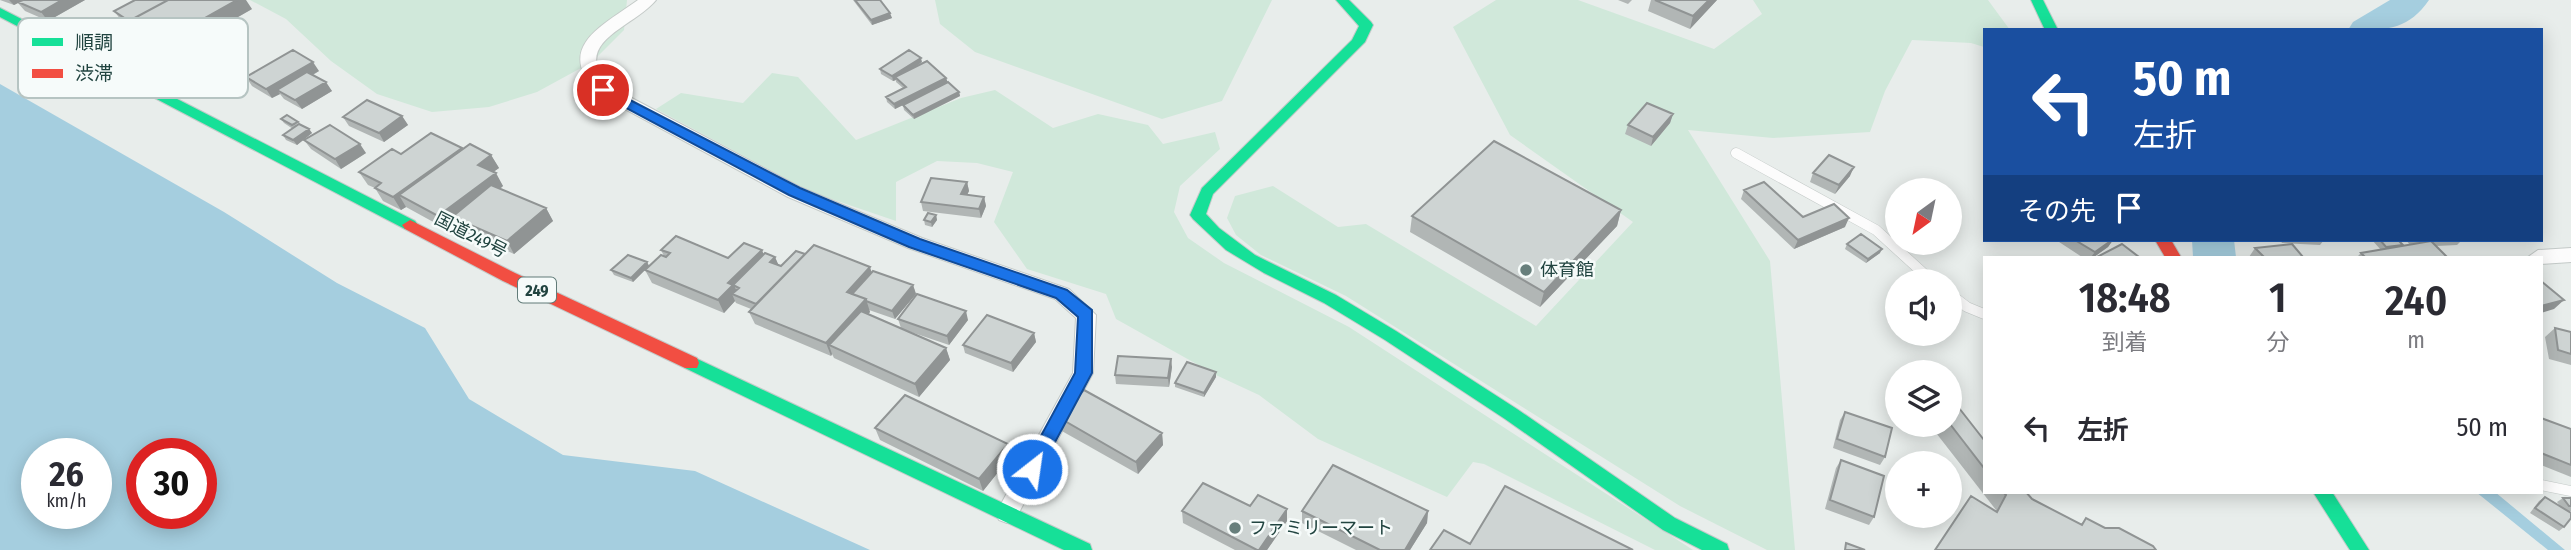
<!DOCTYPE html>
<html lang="ja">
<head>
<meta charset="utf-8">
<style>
	:root { --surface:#fff; --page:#f7f7f7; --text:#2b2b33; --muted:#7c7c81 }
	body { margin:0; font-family:"Fira Sans Condensed","Noto Sans JP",sans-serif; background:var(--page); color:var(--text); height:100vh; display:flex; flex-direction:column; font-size:26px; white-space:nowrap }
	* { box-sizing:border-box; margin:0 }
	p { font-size:23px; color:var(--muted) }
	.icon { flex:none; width:38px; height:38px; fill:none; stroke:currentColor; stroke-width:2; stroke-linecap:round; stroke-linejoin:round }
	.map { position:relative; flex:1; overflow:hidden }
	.drawer { position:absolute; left:1983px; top:256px; width:560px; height:238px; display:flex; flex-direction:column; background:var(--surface); border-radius:0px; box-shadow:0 4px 18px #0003 }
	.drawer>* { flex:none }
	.guide { position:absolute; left:1983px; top:28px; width:560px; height:214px; border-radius:0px; box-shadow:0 4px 18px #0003; background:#1a4fa0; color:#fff; overflow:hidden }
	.needle { width:46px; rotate:213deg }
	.controls { position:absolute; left:1885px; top:178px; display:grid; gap:14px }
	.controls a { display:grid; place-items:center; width:77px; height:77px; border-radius:50%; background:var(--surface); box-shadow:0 4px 18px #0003; font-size:35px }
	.speed { position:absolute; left:21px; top:438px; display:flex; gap:14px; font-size:35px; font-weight:700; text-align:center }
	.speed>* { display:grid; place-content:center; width:91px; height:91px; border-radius:50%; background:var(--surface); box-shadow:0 4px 18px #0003; line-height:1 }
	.speed small { font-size:18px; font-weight:400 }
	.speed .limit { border:10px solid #d22; background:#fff; color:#111 }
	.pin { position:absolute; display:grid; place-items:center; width:60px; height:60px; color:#fff; margin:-30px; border:4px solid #fff; border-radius:50%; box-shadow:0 2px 7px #0007 }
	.me { position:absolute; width:77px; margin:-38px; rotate:30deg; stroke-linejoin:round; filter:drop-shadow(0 0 5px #0008) }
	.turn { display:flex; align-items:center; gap:24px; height:147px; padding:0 35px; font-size:32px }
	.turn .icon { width:91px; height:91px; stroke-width:2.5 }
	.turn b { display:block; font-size:49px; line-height:60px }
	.then { display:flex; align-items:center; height:66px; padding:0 35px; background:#0003; gap:14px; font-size:26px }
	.eta { display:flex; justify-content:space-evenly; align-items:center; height:119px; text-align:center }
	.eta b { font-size:42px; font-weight:600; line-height:49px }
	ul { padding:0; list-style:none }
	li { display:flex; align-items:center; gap:21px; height:105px; padding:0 35px }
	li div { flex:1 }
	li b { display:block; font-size:26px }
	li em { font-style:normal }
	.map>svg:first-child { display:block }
	.green { fill:#d0e8da }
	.water { fill:#a5cedf; fill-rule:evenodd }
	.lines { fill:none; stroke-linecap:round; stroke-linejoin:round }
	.river { fill:#a5cedf; fill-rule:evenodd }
	.lane-casing { stroke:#c4cac8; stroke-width:11 }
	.street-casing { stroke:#c4cac8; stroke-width:2 }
	.fast-casing { stroke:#c3cbc9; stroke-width:2 }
	.jam-casing { stroke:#c3cbc9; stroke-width:2 }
	.lane { stroke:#fcfcfc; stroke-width:10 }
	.street { fill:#fcfcfc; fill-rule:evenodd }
	.fast { fill:#16e098; fill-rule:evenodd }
	.jam { fill:#f24e42; fill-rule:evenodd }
	.wall { fill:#b1b6b5 }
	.shaded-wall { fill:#909494 }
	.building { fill:#ced4d3; stroke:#909494; stroke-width:2 }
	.route { fill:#1a73e8; stroke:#114b97; stroke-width:2 }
	.poi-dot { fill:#677f7c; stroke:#f6fbfa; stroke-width:2.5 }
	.labels { text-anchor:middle; stroke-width:5; stroke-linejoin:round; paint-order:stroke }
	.shield { fill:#f6fbfa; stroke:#617b78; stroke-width:2 }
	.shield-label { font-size:16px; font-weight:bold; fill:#214440 }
	.street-label { font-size:18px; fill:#214440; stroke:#f6fbfa }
	.poi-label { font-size:18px; fill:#214440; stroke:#f6fbfa; text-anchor:start }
	.key { fill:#f6fbfa; stroke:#b6c4c2; stroke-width:2 }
	.key-label { font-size:19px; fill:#214440 }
</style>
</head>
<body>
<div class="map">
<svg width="2571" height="550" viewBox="0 0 2571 550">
	<rect width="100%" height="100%" fill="#e8edeb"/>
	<path class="green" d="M250,0H627L624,30L592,62L537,92L489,107L432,112L377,94L331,61L286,19Z
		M935,0H1272L1222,101L1162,119L975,52L940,24Z
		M1496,0H1578L1714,49L1762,14L1753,0H1988L2010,30H1984V47L1971,43L1912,40L1885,91L1870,132L1773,138L1688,130L1770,261L1795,550H1767L1680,506L1346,296L1261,255L1236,235L1227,218L1235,196L1273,186L1338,227L1366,224L1536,326L1633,222L1510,135L1453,27Z
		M772,73L798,77L856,140L961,98L995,90L1053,128L1098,114L1148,125L1163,144L1215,132L1220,149L1180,186L1174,212L1188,238L1224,263L1349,327L1693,550H1655L1484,464L1473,462L1447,497L1318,439L1259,395L1218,376L1116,319L1106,294L1027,269L994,222L1013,172L977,163L937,161L896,182V221L811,192L656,109L681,93L743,103Z"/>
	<path class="water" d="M0,84L224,212L337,283L425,328L469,399L563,455L695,471L870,550H0ZM37,453H96V513H37ZM142,453H201V513H142Z
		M2476,492H2495L2565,550H2548Z"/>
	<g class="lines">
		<path class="river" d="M2390,0H2429C2407,32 2383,30 2348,30L2353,22Z
			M2192,240H2234L2236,257H2193Z"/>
		<g class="lane-casing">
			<path id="lane" d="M1736,153L1876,230L1933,282
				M1950,294L1967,307L1984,314
				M2541,485L2571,491"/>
		</g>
		<g class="street-casing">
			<path id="street" d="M638,0H656C633,28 569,42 609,86L800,187L922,238L1069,289L1096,315L1093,373L1015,520L1007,523L999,520L996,513L1073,373L1076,318L1055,299L908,248L788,197L597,94C555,46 601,27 638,0Z
				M2571,248V262L2541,264V257H2528L2538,250Z"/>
		</g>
		<g class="fast-casing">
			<path id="fast" d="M1336,0H1349L1371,22L1373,25L1365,42L1213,194L1206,214L1219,228L1255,255L1336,295L1396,331L1517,409L1675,518L1727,544L1729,550H1702L1663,530L1505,419L1385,340L1324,303L1264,273L1226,250L1193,219L1190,215L1202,188L1352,40L1359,26Z
				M2031,0H2043L2058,30H2045Z
				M0,8L415,221L418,225L415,229H405L0,17Z
				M691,356L1090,544L1092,550H1064L685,368L683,363L685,358Z
				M2313,492H2332L2369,550H2350Z"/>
		</g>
		<g class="jam-casing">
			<path id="jam" d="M410,220L515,273L697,358L699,363L697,368H685L503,281L405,229L402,225Z
				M2155,240H2171L2181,257H2165Z"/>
		</g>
		<use href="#lane" class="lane"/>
		<use href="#street" class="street"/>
		<use href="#fast" class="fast"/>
		<use href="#jam" class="jam"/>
	</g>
	<path class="wall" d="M0,0H85L48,21L25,11L18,3L14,5Z
		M853,0H880L892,18L872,25Z
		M1618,0H1632L1628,4Z
		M1651,0H1717L1690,29L1648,11Z
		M252,9L147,69L111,49L101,36L125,23L121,20L114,11Z
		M922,62L915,67L946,78L948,83L959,92L960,96L914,119L904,110L903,105L895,109L887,102L886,97L903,88L896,82V80L893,81L881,74L880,69Z
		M319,71L313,75L332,91L302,109L284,99L280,94L272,98L252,86L246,77Z
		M1673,114L1670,123L1651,146L1625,134L1628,125Z
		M402,116L408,125L384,142L349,126L343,117Z
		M281,119L309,129L312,133L297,145L286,140L283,135L293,129L284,123Z
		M304,140L366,153L341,169L311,149Z
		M463,150L491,155L499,168L493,172L503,186L500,189L546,208L553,221L514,254L460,230L455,222L446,229L406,207L401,210L383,201L375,188L368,185L359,172L401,154Z
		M1813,173L1850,176L1835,194L1810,182Z
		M967,182L969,191L967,195L984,197L986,206L981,218L923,211L921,202Z
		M1744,190L1803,217L1845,227L1794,249L1741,199Z
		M1621,210L1617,226L1540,307L1410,232L1412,216Z
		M936,215L937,220L932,227L925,225L924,220Z
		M2056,240H2113L2108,247L2094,257H2082Z
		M2235,240H2275L2273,242H2237Z
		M2280,240H2324L2320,245L2282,243Z
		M2372,240H2398L2402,246L2410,245L2406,240H2462L2457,245L2436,246L2447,257H2357L2361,253L2381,250Z
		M1847,244L1880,253L1866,263L1845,249Z
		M2255,248L2303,257H2249Z
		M661,250L728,258L764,254L775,257L778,265L781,266L805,254L871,272L913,285L916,294L895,319L869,310L870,312L868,314L901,328L898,319L968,320L949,345L902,329L946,348L950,360L919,397L834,358L832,354L831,356L755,324L749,312L751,309L736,303L735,301L724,313L652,283L645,270L633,282L614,275L611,270L647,262L649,266L664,256Z
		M2555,328L2571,332V365L2549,359L2545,337Z
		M1034,333L1036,342L1013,372L965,353L963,345Z
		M1172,367L1169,387L1116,384L1115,375Z
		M1216,372V377L1204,397L1175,387V383Z
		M1950,411L1984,440V492H2026L2032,499L2081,524L2086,518L2105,528L1935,550L1996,510L1933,429L1935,425H1950Z
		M1845,412L1885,457L1880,465L1833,448L1840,420Z
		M1058,417L1162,433L1163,445L1138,474L1060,430Z
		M2541,418L2571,429V477L2541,465Z
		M875,428L1011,456L983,491L880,440Z
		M1841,460L1874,517L1869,525L1825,509L1836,468Z
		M2545,497L2561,507L2557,502L2563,498H2571V511H2567L2564,527L2559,531L2530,513L2539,501Z
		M1250,506L1287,521L1267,550H1235L1183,523L1182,511Z
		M1302,511H1428L1427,523L1410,550H1356L1302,523Z"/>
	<path class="shaded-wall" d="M9,0H24L14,5Z
		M62,0H85L48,21L41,12Z
		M237,0H246L252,9L147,69L137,56Z
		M1709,0H1717L1690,29L1693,16Z
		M890,13L892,18L872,25L871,20Z
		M921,58L922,62L897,79L895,77L896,80L893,81L892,76Z
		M313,62L319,71L282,92L277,90L280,94L272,98L266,89Z
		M946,78L948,83L895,109L894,104Z
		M326,82L332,91L302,109L295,100Z
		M959,92L960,96L914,119L913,115Z
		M1673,114L1670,123L1651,146L1653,137Z
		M402,116L408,125L384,142L379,133Z
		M309,129L312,133L297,145L293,140Z
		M360,144L366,153L341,169L335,159Z
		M462,148L469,161L399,195L406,207L401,210L393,197Z
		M491,155L499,168L485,178L478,165Z
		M1854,167L1850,176L1835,194L1839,185Z
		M496,173L503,186L458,220L452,217L455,222L446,229L438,216Z
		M967,182L969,191L963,203L961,194Z
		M984,197L986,206L981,218L979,209Z
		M546,208L553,221L514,254L507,241Z
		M1621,210L1617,226L1540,307L1544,292Z
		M936,215L937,220L932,227L931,222Z
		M1849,218L1845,227L1794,249L1798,240Z
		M2112,240H2113L2108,247L2094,257H2091L2095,252Z
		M1882,249L1880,253L1866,263L1868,259Z
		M762,250L767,263L739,288L734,285L739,297L732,294L735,301L724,313L718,300L728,283Z
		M775,257L779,266L770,262Z
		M647,262L649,266L633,282L631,278Z
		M870,267L874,280L851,295L847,292Z
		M913,285L916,294L895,319L892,311Z
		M866,299L870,312L837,349L829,345L832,354L831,356L826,343Z
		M2564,300L2554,309L2541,313V306Z
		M966,311L968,320L949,345L947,336Z
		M1034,333L1036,342L1013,372L1011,363Z
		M946,348L950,360L919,397L915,384Z
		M1171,359L1172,367L1169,387L1168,378Z
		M1216,372V377L1204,397V393Z
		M1162,433L1163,445L1138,474L1136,462Z
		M1008,444L1011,456L983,491L979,479Z
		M1287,509V521L1267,550H1259Z
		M1428,511L1427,523L1410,550H1405Z"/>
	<path class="building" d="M23,0H62L41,12L18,2Z
		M135,0H168L129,21L114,11Z
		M168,0H237L137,56L101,36Z
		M855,0H880L890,13L871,20Z
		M1655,0H1709L1693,16Z
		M293,50L313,62L266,89L246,77Z
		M909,50L921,58L892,76L880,69Z
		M927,61L946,78L894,104L886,97L906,87L895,77Z
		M307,72L326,82L295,100L277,90Z
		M948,82L959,92L913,115L903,105Z
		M367,100L402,116L379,133L343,117Z
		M1647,103L1673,114L1653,137L1628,125Z
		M287,115L298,122L292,125L281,119Z
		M299,124L309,129L293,140L283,135Z
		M330,125L360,144L335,159L304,140Z
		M431,133L462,148L393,197L375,188L381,183L359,172L392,149L401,154Z
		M1494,141L1621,210L1544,292L1412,216Z
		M470,144L491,155L478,165L496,173L438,216L399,195Z
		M1829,155L1854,167L1839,185L1813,173Z
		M931,178L967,182L961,194L984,197L979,209L921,202Z
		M1764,182L1803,217L1834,204L1849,218L1798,240L1744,190Z
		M491,185L546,208L507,241L452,217Z
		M928,213L936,215L931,222L924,220Z
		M1861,234L1882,249L1868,259L1847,244Z
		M676,236L728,258L744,243L762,250L728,283L733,285L718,300L645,270L661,255L666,257L670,253L661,250Z
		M2075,240H2112L2095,252Z
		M2380,240H2398L2403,245L2386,247Z
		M2431,241L2447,257H2365L2361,253Z
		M2122,244L2139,257H2097Z
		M2292,244L2303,257H2264L2255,248Z
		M814,245L870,267L847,292L866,299L826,343L749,312Z
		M796,251L805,254L756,304L732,294L739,288L733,285L765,253L775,257L770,262L781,266Z
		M628,255L647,262L631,278L611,270Z
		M873,271L913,285L892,311L866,301V299L852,294Z
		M2541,281L2564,300L2541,306Z
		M917,294L966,311L947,336L898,319Z
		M861,311L946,348L915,384L829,345Z
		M987,315L1034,333L1011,363L963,345Z
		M2555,328L2571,332V354L2558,350Z
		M1118,356L1171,359L1168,378L1115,375Z
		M1187,362L1216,372L1204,393L1175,383Z
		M1084,390L1162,433L1136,462L1058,417Z
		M905,395L1008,444L979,479L875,428Z
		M1959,408L1984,440V468L1950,424V411Z
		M1845,412L1892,428L1885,457L1837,439Z
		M2541,418L2571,429V465L2541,453Z
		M1841,460L1884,476L1874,517L1830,500Z
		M1333,465L1428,511L1405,550H1380L1302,511Z
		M1203,483L1250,506L1258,495L1287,509L1259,550H1257L1182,511Z
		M1505,486L1633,550H1430L1444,530L1470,544Z
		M2003,492H2026L2032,499L2082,525L2086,518L2105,528H2119L2153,546L2156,550H1935L1971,496L1997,512L2006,495Z
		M2545,497L2571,513V518L2564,527L2535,508Z
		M2563,498H2571V506H2569Z
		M1846,543L1865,550H1845Z"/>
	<path class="route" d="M603,86L800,188L920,239L1067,290L1092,310V373L1038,474L1032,477L1023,469L1075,373L1078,317L1056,298L909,247L789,195L598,93V87Z"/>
	<g class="poi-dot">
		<circle cx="1526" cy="270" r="7"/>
		<circle cx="1235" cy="528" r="7"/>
	</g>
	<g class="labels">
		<rect class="shield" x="518" y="277.5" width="38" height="25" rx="5"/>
		<g class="shield-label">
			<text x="537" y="296">249</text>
		</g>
		<g class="street-label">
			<text transform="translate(471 235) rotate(27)" y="6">国道249号</text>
		</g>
		<g class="poi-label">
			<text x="1540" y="276">体育館</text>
			<text x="1249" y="534">ファミリーマート</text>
		</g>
	</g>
	<rect x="18" y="18" width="230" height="80" rx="10" class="key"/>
	<rect x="32" y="38" width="31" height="8" fill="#16e098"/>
	<rect x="32" y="69" width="31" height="9" fill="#f24e42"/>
	<g class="key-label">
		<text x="75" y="49">順調</text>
		<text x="75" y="80">渋滞</text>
	</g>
</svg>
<div class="controls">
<a><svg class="needle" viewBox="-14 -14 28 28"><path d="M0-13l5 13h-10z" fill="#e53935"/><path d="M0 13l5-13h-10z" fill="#7c7c81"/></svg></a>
<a><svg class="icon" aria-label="sound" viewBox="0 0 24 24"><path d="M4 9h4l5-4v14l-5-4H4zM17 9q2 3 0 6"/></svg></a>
<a><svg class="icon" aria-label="layers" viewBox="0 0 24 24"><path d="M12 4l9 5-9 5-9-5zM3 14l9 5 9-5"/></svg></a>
<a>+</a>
</div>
<div class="speed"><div>26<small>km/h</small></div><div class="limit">30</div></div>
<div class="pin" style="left:603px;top:90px;background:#d93025"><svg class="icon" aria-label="arrive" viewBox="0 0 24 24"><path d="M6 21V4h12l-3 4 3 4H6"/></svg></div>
<svg class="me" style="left:1032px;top:469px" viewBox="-20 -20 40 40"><circle r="17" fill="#1a73e8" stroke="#fff" stroke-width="3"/><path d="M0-11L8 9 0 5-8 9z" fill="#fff"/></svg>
<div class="guide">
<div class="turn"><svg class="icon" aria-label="left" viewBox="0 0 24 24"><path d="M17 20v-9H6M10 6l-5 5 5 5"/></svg><div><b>50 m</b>左折</div></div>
<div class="then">その先<svg class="icon" aria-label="arrive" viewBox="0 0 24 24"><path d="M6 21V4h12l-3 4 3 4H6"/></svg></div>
</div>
<section class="drawer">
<div class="eta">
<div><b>18:48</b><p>到着</p></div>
<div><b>1</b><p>分</p></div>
<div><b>240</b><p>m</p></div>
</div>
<ul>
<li><svg class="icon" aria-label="left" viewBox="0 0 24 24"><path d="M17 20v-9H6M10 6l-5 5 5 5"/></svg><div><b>左折</b></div><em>50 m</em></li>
</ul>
</section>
</div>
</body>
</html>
